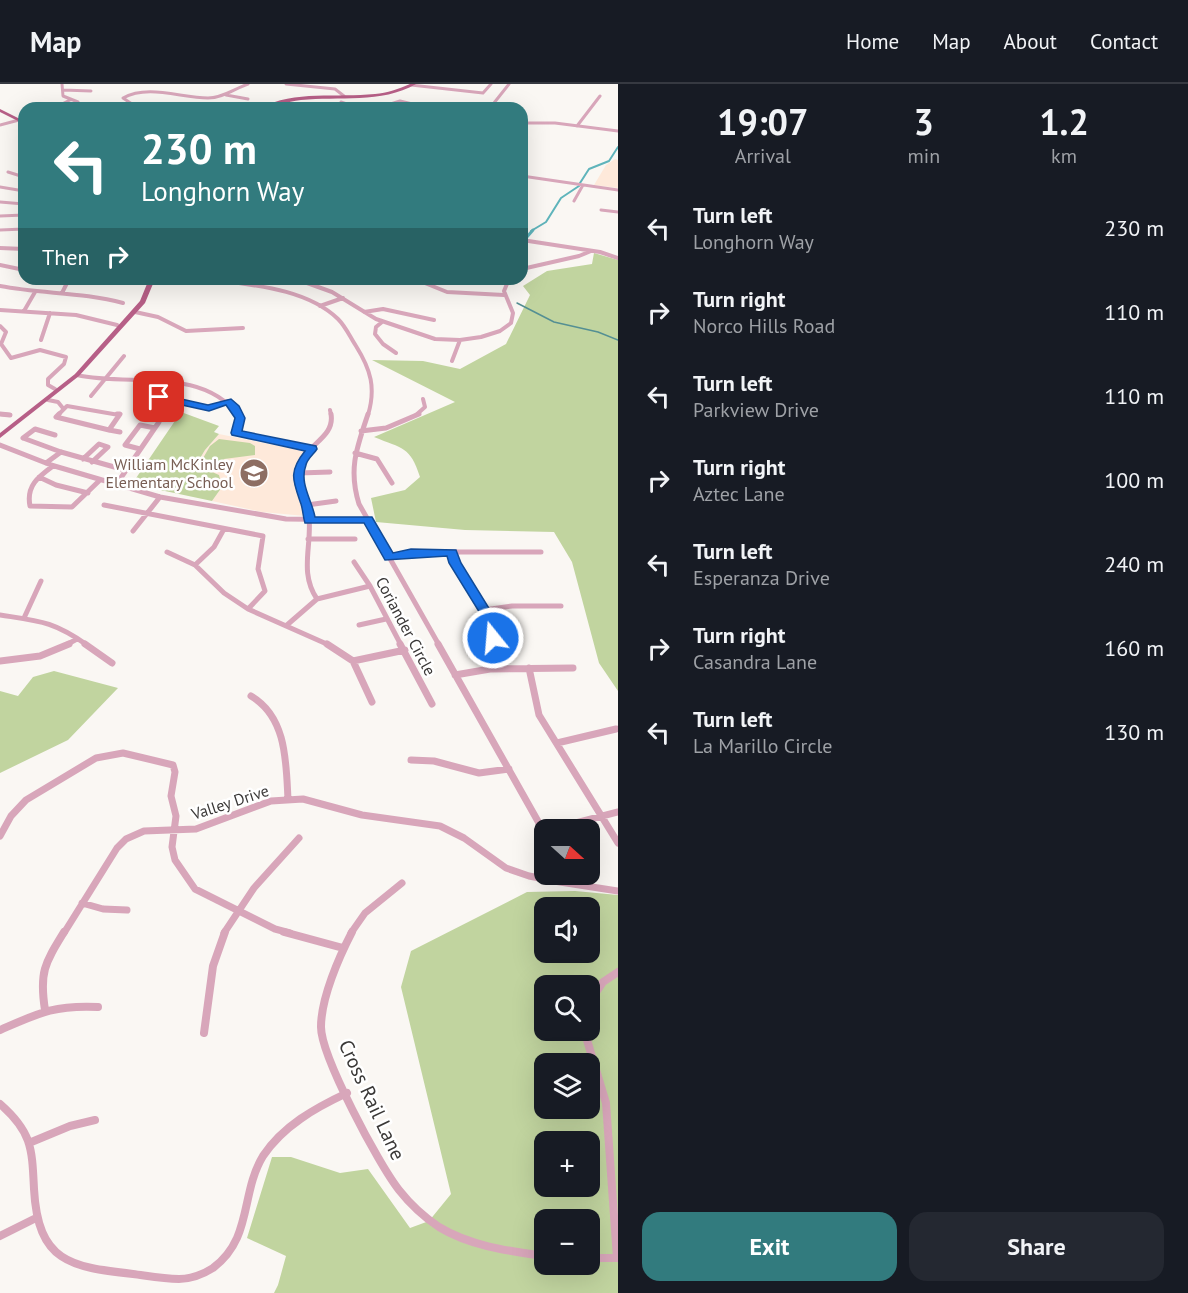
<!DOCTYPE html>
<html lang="en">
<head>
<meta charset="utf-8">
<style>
	:root { --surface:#171b24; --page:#242831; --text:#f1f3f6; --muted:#9ea1a6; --line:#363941; --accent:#327b7e }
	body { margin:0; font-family:"PT Sans",sans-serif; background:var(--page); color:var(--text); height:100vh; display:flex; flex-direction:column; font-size:22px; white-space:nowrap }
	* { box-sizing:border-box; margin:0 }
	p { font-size:20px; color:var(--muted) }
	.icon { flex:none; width:33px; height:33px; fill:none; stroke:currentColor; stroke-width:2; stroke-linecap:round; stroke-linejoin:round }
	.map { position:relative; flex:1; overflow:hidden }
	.side { display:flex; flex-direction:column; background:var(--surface); width:570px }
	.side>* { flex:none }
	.banner { position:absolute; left:18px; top:18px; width:510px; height:183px; border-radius:18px; box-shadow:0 6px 24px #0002; background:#327b7e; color:#fff; overflow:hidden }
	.needle { width:39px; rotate:111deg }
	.tools { position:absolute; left:534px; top:735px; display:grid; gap:12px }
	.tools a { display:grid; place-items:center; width:66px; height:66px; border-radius:12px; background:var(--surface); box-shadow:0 6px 24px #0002; font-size:30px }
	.pin { position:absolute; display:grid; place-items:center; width:51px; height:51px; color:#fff; margin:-26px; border-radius:12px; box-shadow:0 3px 9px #0006 }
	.me { position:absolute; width:66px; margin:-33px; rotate:343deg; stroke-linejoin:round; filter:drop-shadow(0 0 4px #0008) }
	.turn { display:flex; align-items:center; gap:21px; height:126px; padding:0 24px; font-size:27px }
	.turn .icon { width:78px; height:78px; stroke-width:2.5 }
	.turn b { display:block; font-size:42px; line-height:51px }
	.then { display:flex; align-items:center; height:57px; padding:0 24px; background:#0003; gap:12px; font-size:22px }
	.eta { display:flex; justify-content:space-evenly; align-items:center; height:102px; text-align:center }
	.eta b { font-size:36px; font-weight:600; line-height:42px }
	.action { display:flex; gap:12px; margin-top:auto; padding:12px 24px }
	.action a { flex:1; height:69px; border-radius:18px; background:var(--accent); color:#fff; font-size:24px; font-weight:600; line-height:69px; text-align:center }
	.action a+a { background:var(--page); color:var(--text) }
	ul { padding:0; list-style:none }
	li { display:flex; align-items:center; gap:18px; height:84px; padding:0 24px }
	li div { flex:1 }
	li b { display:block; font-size:22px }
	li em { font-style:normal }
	header { display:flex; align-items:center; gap:36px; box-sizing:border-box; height:84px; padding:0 30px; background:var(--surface); border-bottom:2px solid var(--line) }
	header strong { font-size:28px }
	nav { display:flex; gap:33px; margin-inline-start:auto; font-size:21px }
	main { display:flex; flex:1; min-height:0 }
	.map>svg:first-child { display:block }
	.education { fill:#fee9da }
	.green { fill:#c1d49f; fill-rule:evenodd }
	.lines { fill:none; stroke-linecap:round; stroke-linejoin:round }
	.stream { stroke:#548f93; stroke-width:1.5 }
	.canal-far1 { stroke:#5fb4bb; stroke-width:2 }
	.canal { stroke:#5fb4bb; stroke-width:3 }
	.minor-far4 { stroke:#d8a6ba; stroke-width:3 }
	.minor-far3 { stroke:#d8a6ba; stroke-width:4 }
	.minor-far2 { stroke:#d8a6ba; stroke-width:5 }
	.minor-far1 { stroke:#d8a6ba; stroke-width:7 }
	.minor { stroke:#d8a6ba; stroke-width:8 }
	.major { fill:#b75f87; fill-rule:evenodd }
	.route { fill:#1a73e8; stroke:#114b97; stroke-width:1.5 }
	.labels { text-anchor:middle; stroke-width:5; stroke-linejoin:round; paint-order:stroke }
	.education-label { font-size:16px; fill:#785e54; stroke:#fff; text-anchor:end }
	.street-label { font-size:16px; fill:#3a3837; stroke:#fff }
	.near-street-label { font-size:20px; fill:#3a3837; stroke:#fff }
</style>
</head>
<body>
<header>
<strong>Map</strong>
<nav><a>Home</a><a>Map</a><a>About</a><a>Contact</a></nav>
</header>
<main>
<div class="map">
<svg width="618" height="1209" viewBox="0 0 618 1209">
	<rect width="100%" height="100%" fill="#faf7f3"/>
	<path class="education" d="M615,75L618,76V104L594,101L606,81Z
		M219,350L304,367L294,386V398L304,421L305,432L262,428L212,417L222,403L196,381L205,366Z"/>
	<path class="green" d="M594,169L618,176V607L599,579L572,478L554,448L465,446L376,438L371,414L405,406L420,393C410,362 403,365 374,353L455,318L372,276L423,277L460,285L506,260L530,211L523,202L547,187L592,180Z
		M181,328L219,342L214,348L219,350L205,366L196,381L219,391L222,403L212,417L132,400Z
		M219,355L250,359L255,362V371L224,375L217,384L202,376L210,362Z
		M54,587L118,604L68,656L0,689V607L18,612L33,593Z
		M575,807L618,811V1209H274L278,1201L286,1172L247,1154L272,1073H291L340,1089L368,1085L410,1144L429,1137L451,1110L401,903L411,867L527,808ZM544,824H590V868H544ZM544,902H590V946H544ZM544,980H590V1024H544ZM544,1058H590V1102H544ZM544,1136H590V1180H544Z"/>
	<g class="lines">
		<path class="stream" d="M517,219L554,238L598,248L618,256"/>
		<path class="canal-far1" d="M580,99L589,85L609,77L618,63
			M531,147L546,138L561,114L579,102"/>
		<path class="canal" d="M526,154L533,146"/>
		<path class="minor-far4" d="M62,0L63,12L78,18L82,24
			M286,0L335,5L344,12
			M411,1L483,9L491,0
			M63,6L91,7
			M226,11L248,15
			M341,18L358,24
			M54,24L70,16
			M138,24L123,14C148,0 181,14 208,14C222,14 234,5 248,0
			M378,24L400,17L429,24
			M490,24L509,0
			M522,39H555L618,47
			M0,41L19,36
			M577,42L600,12
			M8,88L24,93
			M522,92L618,106
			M0,103L24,107
			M574,117L583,101
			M0,118L24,120
			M601,126L618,128
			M0,132L24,131
			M0,146L24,145"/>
		<path class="minor-far3" d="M522,156L600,168L618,174
			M0,164L24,165
			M0,181L24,186
			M522,185L579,172L591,167
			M114,195L134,198
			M209,195C251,201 306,204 338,235C346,243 350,253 356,262C371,286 376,304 368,331
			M296,195L332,208L376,235L435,255L460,256L481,253L500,247L511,239L513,229L504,207L509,195
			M348,195L354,197
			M415,195L447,208L504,211
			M0,202C41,210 83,208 123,219
			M62,209L69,195
			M320,222L343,214
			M0,226L76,231L117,241
			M24,227L35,208
			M135,228L158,233L186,247L243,244
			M364,228L383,225L434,236
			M382,238L376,243L375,250L383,260L396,269
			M0,242L6,248L1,260L11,274L40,266L66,273L64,280L48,295V301L55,305
			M41,256L50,229
			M452,277L460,256
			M77,291C129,303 201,282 238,331
			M143,310L209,324L228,317
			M91,312L124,272
			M48,316L58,318L62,323
			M330,326L331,331
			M0,330L10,331
			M58,331L67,322L119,331
			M416,331L425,323L423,315"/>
		<path class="minor-far2" d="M0,330L10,331
			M59,330L56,333L109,346
			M237,330L240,334L236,349L312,365
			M368,330C357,363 348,385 359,420L439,561
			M109,346L120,348
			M109,346L120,330H117
			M361,347L386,344L419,330
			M23,354L61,368L125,386
			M23,354L35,345L55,351
			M0,361L51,381L160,413L286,435L368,436
			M140,365L125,361L140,341L155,344
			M355,369L377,375L392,399
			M83,375L99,360L108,363L92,378
			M46,379L61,368
			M53,382C38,393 26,402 30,422L72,423L100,396
			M299,389L330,388
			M39,393L56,401L88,409
			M116,401L159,338
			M104,421L263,452L258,485L265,507L248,525
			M307,421L336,417
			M133,447L160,413
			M308,455H355
			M167,468L195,481L224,509L248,525L329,561
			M452,468L455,479L489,534L493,561
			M389,473L428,468H541
			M354,478L370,502L401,561
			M195,481L214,463L224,445
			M317,515C299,488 312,463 309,433C307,416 293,397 300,379C308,360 335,353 331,330
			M484,526L512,522H561
			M0,531C39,537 53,537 87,561
			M24,534L41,497
			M287,541L317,515L370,502
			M359,541L386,535
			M66,561L77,555"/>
		<path class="minor-far1" d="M85,560L112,579
			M327,560L353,577L372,618
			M400,560L432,620
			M438,560L544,748
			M493,560L497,585
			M0,577L40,572L69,560
			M353,577L405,566
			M529,584L539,631L618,759
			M455,591L490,585L573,584
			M251,612C287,633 286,679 288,715
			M557,659L616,645
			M411,676L434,677L479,689L509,685
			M549,746L618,728
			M0,752L11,732L26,716L96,674L123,669L173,681L175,688L171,712L176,732L172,763L175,776L195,805L275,845L290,849
			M560,790V798L618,807
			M82,819L103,825L127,826
			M64,849L117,764L126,755L144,747L196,745L271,717L303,715L362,731L440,742L464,754L506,784L529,792L560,798
			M224,849L254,804L299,754
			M351,849L365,829L402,799"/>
		<path class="minor" d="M284,848L343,864
			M352,848C339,873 321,914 321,943C321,972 379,1081 399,1106C410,1120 424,1133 439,1143C470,1162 509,1167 544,1172
			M590,917L603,898L618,888
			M45,926C39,888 45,879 64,848
			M0,946C39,929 54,921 98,923
			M584,946L606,1019L617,1174
			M204,949L213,882L225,848
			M0,1020C32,1048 32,1064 34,1105C38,1178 70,1183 133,1190C148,1192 163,1195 179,1195C192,1195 202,1191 213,1184C253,1154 240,1110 263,1072C283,1042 315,1024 347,1009
			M29,1059L70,1042L95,1036
			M0,1152L36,1134
			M590,1174H618"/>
		<path class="major" d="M410,0H416C381,20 339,12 301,16C287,17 273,24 260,24C295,6 337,14 375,10C387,9 399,5 410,0Z
			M0,25L24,37V40L0,28Z
			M149,195H155L145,219L79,292L0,354V349L75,290L140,217Z"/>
	</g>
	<path class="route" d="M159,310L208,321L231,315L239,322L245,334L242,347L316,362L317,365C314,370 307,375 306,381C299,399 312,416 315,433H372L393,469L411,465L456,466L461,479L495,534L499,554L498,557H488L483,534L449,479L447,472L385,476L364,439H305C303,433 303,426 301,420C293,397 288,388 305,367L232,351L231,349L235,334L226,321L209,327L155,315L154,313Z"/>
	<defs>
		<g id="school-disc" transform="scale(1.5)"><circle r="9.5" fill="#8d6e63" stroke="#fff"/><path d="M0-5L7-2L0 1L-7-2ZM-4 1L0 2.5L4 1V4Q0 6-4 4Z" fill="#fff"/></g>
	</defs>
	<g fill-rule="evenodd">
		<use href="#school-disc" x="254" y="389"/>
	</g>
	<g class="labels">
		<g class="education-label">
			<text x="233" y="386">William McKinley<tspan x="233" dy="18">Elementary School</tspan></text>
		</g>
		<g class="street-label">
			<text transform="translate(406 542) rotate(62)" y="6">Coriander Circle</text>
			<text transform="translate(230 718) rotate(-18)" y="6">Valley Drive</text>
		</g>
		<g class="near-street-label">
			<text transform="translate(372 1016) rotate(65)" y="7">Cross Rail Lane</text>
		</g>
	</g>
</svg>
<div class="tools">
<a><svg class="needle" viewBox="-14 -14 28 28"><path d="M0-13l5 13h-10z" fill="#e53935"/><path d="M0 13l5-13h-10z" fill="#9ea1a6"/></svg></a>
<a><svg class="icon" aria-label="sound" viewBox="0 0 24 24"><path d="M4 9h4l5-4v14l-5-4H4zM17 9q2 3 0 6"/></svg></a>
<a><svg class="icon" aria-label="search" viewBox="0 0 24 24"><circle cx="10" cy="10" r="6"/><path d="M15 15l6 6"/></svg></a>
<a><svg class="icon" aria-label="layers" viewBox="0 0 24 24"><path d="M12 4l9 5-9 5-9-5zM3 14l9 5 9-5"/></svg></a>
<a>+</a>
<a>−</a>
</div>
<div class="pin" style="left:159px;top:313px;background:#d93025"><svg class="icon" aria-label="arrive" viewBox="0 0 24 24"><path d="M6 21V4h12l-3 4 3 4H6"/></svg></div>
<svg class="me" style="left:493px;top:554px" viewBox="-20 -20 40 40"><circle r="17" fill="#1a73e8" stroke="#fff" stroke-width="3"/><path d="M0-11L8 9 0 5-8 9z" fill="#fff"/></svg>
<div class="banner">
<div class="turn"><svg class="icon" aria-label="left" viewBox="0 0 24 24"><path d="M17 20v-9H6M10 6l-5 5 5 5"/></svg><div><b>230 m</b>Longhorn Way</div></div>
<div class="then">Then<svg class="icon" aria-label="right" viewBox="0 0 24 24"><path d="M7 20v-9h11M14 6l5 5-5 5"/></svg></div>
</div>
</div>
<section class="side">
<div class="eta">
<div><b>19:07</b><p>Arrival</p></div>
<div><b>3</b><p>min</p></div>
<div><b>1.2</b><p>km</p></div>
</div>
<ul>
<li><svg class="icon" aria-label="left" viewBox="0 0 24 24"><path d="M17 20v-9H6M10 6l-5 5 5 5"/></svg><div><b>Turn left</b><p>Longhorn Way</p></div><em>230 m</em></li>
<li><svg class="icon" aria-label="right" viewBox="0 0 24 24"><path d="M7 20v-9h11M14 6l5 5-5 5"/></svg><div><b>Turn right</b><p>Norco Hills Road</p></div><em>110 m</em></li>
<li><svg class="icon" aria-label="left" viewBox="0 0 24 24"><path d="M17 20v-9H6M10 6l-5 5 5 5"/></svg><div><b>Turn left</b><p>Parkview Drive</p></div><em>110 m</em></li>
<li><svg class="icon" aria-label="right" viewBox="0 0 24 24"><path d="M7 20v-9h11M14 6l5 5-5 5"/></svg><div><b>Turn right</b><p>Aztec Lane</p></div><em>100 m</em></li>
<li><svg class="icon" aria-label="left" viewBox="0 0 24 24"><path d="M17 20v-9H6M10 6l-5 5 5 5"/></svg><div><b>Turn left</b><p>Esperanza Drive</p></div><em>240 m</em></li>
<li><svg class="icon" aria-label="right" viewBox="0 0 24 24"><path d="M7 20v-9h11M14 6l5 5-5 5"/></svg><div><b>Turn right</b><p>Casandra Lane</p></div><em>160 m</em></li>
<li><svg class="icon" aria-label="left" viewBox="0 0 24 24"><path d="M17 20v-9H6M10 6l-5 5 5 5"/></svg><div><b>Turn left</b><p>La Marillo Circle</p></div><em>130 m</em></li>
</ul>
<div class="action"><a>Exit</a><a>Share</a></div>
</section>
</main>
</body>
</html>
